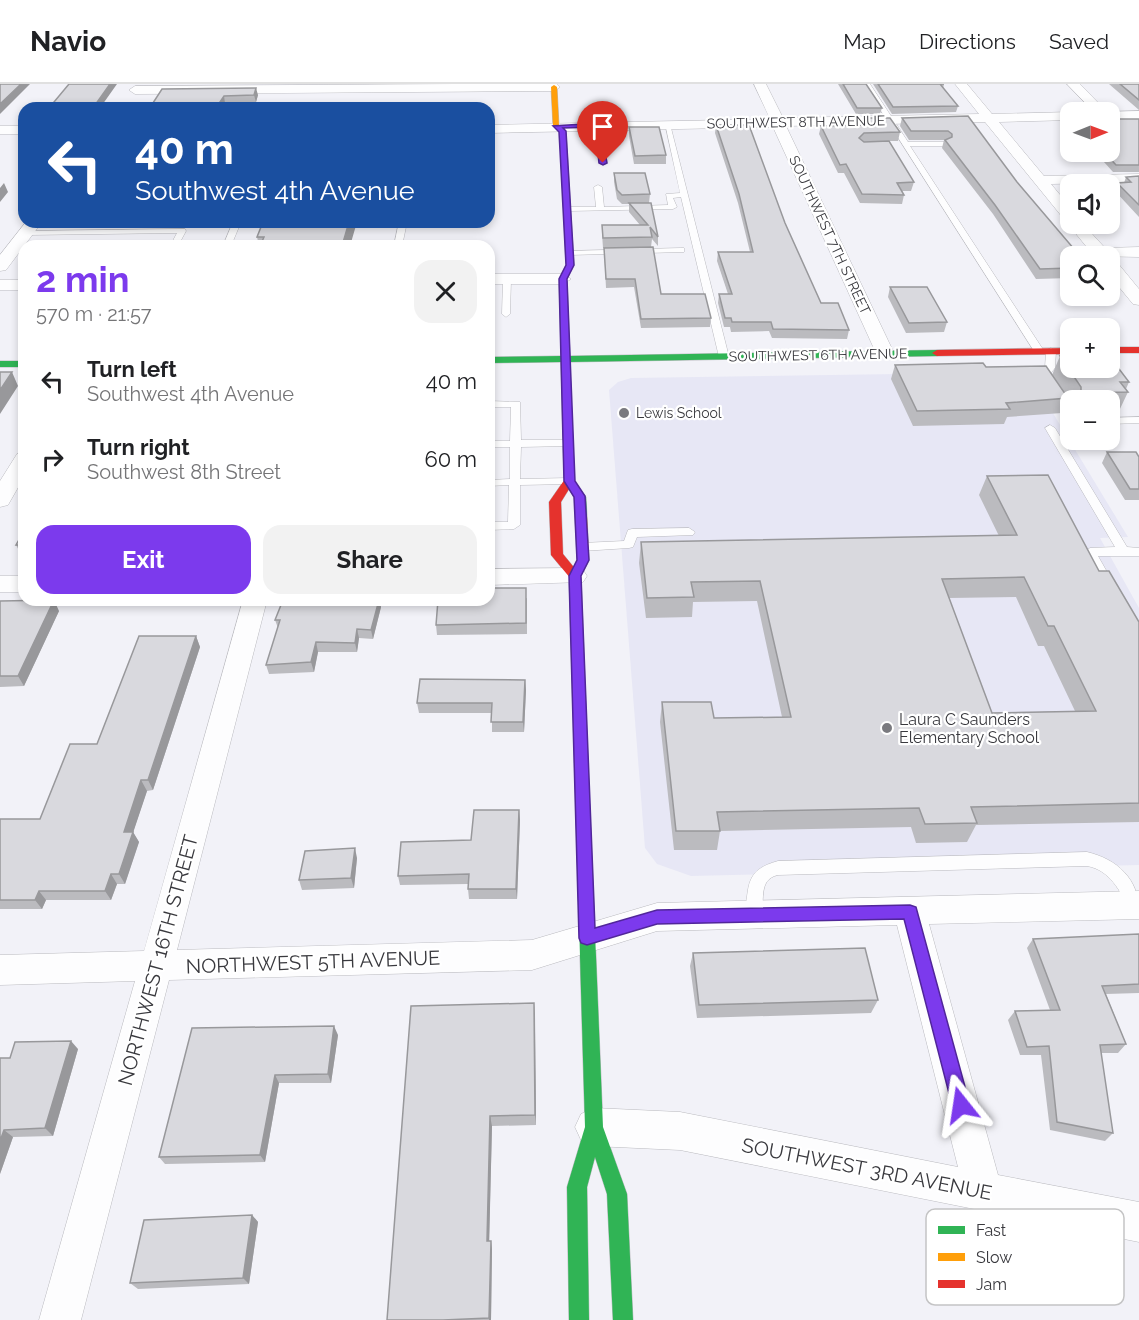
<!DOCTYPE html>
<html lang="en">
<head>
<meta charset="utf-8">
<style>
	:root { --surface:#fff; --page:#f2f2f2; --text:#202124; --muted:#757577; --line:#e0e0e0; --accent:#7c3aed }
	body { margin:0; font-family:Raleway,sans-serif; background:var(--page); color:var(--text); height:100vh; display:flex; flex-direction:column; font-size:22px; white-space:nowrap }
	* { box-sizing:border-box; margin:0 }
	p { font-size:20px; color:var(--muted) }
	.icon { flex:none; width:33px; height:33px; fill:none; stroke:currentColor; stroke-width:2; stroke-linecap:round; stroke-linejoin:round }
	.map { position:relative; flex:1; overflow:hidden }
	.side { position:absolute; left:18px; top:156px; width:477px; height:366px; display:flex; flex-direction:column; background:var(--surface); border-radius:18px; box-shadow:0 3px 9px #0003 }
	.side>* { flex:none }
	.guide { position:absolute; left:18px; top:18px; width:477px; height:126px; border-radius:18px; box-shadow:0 3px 9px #0003; background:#1a4fa0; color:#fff; overflow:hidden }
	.needle { width:39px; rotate:89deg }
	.tools { position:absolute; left:1060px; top:18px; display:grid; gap:12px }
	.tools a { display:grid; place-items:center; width:60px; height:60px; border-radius:12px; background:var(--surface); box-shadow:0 3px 9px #0003; font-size:30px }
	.pin { position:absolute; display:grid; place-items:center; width:51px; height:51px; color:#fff; margin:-62px -26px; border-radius:50% 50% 50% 0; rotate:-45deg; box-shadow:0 0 6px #0007 }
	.pin .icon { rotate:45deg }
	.me { position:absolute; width:66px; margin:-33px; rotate:345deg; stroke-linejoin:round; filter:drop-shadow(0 0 4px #0008) }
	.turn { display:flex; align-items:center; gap:21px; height:126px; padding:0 18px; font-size:27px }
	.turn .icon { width:78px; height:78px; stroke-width:2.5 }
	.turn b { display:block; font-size:42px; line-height:51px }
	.round { display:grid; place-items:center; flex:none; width:63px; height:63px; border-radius:18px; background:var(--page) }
	.headline { display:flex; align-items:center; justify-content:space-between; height:102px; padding:0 18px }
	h1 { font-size:36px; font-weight:700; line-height:45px; color:var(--accent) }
	.cta { display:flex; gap:12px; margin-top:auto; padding:12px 18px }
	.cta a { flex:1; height:69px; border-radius:18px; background:var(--accent); color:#fff; font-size:24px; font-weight:700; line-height:69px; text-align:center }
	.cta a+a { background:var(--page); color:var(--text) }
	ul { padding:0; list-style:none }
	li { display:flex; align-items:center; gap:18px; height:78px; padding:0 18px }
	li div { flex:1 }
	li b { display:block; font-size:22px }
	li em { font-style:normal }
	header { display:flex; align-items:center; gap:36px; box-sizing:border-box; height:84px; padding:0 30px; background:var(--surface); border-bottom:2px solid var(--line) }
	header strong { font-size:28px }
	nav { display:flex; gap:33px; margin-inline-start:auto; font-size:21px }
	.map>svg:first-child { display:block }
	.built { fill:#e7e7f5 }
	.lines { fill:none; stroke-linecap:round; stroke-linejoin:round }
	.lane-casing { stroke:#bababf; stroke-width:1 }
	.street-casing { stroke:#bababf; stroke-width:1 }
	.fast-casing { stroke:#bababf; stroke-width:1 }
	.slow-casing { stroke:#bababf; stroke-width:1 }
	.jam-casing { stroke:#bababf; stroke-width:1 }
	.lane { fill:#fdfdfe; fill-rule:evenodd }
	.street { fill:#fdfdfe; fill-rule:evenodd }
	.fast { fill:#30b455; fill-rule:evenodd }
	.slow { fill:#ff9f0a; fill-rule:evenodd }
	.jam { fill:#e5322d; fill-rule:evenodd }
	.wall { fill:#bbbbbf; fill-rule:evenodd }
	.shaded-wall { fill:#98989b }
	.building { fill:#d9d9de; stroke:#98989b; stroke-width:1.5; fill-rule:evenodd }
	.route { fill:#7c3aed; stroke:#51269a; stroke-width:1.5 }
	.poi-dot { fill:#7a7a7f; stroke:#fff; stroke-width:2 }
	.labels { text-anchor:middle; stroke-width:4.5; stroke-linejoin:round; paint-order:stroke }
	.far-street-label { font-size:14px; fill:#39393e; stroke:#fff }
	.far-poi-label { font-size:14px; fill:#39393e; stroke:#fff; text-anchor:start }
	.poi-label { font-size:16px; fill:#39393e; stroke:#fff; text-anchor:start }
	.near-street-label { font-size:20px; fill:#39393e; stroke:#fff }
	.key { fill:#fff; stroke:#c4c4c5; stroke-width:1.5 }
	.key-label { font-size:16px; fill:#39393e }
</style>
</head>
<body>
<header>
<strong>Navio</strong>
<nav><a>Map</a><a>Directions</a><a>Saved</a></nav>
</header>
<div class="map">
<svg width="1139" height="1236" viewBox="0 0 1139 1236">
	<rect width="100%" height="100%" fill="#f2f2f8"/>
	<path class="built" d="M1028,288L1128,453L1100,454L1139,524V781L691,792L657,780L645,764L609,306L618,298L631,294Z"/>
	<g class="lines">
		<g class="lane-casing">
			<path id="lane" d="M864,0H870L908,58H946L949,60L946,62H910L1044,267L1042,269L1034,267Z
				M598,39L601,41L607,79L603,81L599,79L595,41Z
				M665,39L670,40L729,273L727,275L719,273L681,113L673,114L677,123L673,125L568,127L564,125L568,123H596L594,103L598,101L602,103L604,123L668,121L666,110L680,109Z
				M233,138H241L231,162H223Z
				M399,138H407L402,162H394Z
				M185,145L186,147L178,162H170L177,149L26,151L22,149L26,147Z
				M681,164H684V168L569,171L565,169L569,167Z
				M507,192L511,195L510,230L506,233L502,230L503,195Z
				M1051,264L1056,267L1055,284L1049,291L1071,324V334L1067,333L1039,291L1045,284L1046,267Z
				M489,317L520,318L521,356H568L573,359L568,362L521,363L520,395L569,394L574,397L569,400L520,401V441L514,445L489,446V438H508L509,401L489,402V396L510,395V363H489V357H510L511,323H489Z
				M1139,333V339L1110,340V334Z
				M1050,341L1055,344L1127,463L1139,464V472H1098L1115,502L1113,505H1105L1084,468L1090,464L1115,463L1045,344Z
				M689,444L695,448L693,451L637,453L633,463L629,464L582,467L576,463L582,459L624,457L628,446L632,445Z
				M1087,768C1117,775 1139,795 1139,827L1130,826C1120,807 1110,786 1087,782L778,791C756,796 767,819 759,836L753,838L747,836L745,831C749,801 745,786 778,777Z"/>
		</g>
		<g class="street-casing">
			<path id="street" d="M456,0H557L560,3L554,7L135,10L129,6L135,2Z
				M754,0H766L783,34L979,30L955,0H967L992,30L1071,28H1073L1071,36L999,38L1044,92L1139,90V98L1051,100L1071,124V140H1083L1105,164L1139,163V173L1094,172L985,38L786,42L894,269L885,275L876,269L773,43L489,49V41L770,35Z
				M1067,0H1080L1107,28H1094Z
				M1139,27V35L1110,36L1108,28Z
				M0,42H24V50H0Z
				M26,138H42L6,186L0,187V171Z
				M1110,176L1116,177L1139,205V221L1133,220L1110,192Z
				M489,190H563L571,195L563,200H489Z
				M0,196H24V206H0Z
				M24,368V393L8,421L0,423V397L17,370Z
				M575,484L583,486L587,492L583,498L489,501V485Z
				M0,492H24V508H0Z
				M243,516H267L177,866L532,856L657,819L1139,807V835L929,840L998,1091L1139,1118V1158L680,1066L594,1062L581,1056L575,1043L581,1030L594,1024L680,1028L958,1083L897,841L657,847L532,886L169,896L81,1236H39L135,897L0,901V871L144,867Z"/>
		</g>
		<g class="fast-casing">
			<path id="fast" d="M556,40L566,47L574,181L567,195L570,272L937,266L942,269L937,272L570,278L574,397L586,413L587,432L581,436L577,434L574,413L564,397L561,278L489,279V273L561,272L559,195L566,181L560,48L553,42Z
				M0,277H24V283H0Z
				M582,696L587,698L589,702L603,1043L627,1110L633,1236H613L607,1110L595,1073L587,1103L589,1236H569L567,1103L585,1043L575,702L577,698Z"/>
		</g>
		<g class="slow-casing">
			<path id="slow" d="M554,1L557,3L559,42L556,44L553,42L551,3Z
				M581,428L587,432L589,476L581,492L589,702L587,706L582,708L577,706L575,702L569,492L577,476L575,432Z"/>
		</g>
		<g class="jam-casing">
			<path id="jam" d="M1110,263H1139V269H1110Z
				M1071,264V270L937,272L932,269L937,266Z
				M569,394L574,397L561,418L563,470L581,492L575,496L571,495L551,471L549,418L565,395Z"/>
		</g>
		<use href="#lane" class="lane"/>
		<use href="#street" class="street"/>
		<use href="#fast" class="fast"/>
		<use href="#slow" class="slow"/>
		<use href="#jam" class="jam"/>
	</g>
	<path class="wall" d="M838,0H866L882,24L880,30H856Z
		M873,0H953H944L943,5L958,22L956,28L892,30Z
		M1109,0H1139V26Z
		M162,5L258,11L256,18L225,19Z
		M968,32L1071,172V194L1036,195L993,130L942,64L944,56H909L900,42L902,34Z
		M865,34L900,48L898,57H874L914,98L911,107H902L904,111L902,120L860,119L844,89H838L819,50L821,42L864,41Z
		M1139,35V88H1113L1095,68H1110Z
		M716,41L785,139L821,219L849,246L847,255L772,254L769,247L731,248L730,243H724L718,219L719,210H728L717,177L718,168H750L738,119L715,49Z
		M629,43L666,71V80H634L629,52Z
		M614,89L650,110L649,119L658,153V162L652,155L651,163L661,210L711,234L710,243L641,244L634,203L606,204L604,164H603L602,150V141H640L629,128V120H622L617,115L614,98Z
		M1139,92V133L1114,106L1117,99H1124L1126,93Z
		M263,138L350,162H259L257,153Z
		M890,203L947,238L944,248L906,249L888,213Z
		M1060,272L1129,298L1126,305L1128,308L1119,327L1110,328V316H1071V320L1068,315L1062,329L1007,333L1004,340L913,342L891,295L895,281L1052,291Z
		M1107,368L1139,373V416H1125L1102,379Z
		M987,392L1099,487L1139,538V738L976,741L967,758L916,759L911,743L720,747L717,766H674L660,638L662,618L714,634L782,633L757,517L693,518L692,533L646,534L639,479L641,458L999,452L979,411ZM1016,513L1038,562H1044L1075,627L992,629L949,514Z
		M24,447V472H22L16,461Z
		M527,514V550L437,551L436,541Z
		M0,517L59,527L24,602L0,603Z
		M381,523L373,555L359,554L357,568H318L314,588L269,590L266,581L278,544L275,536Z
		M196,552L200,563L153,706L147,707L133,748L139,758L125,800H117L111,816H46L42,825H0V735H40L97,660Z
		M525,596L526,606L524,648H492V629H419L417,619Z
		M519,726L520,736L517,815H469L468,805V800L400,801L398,792L471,756Z
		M357,774L354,804L302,806L299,796Z
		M1139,850V909L1106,910L1126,960L1118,969H1101L1113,1049L1105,1057L1050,1046L1041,971H1020L1008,936L1015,927L1050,926L1027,864L1033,855Z
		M693,869L878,916L871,929L697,934L690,882Z
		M534,919L536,1041L492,1042L489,1157H491L492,1165L491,1236H387Z
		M192,944L338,951L331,999H279L265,1078L165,1080L159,1073Z
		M78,965L53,1052L13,1053L0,1090L10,974Z
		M252,1131L258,1138L249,1200L138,1205L130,1199Z"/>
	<path class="shaded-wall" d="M21,0H30L0,30V20Z
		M110,0H117L100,24H93Z
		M256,4L258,11L256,18L254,11Z
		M224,12L225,19L223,24H216Z
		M4,99L8,108L0,118V104Z
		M349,138H357L350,162H342Z
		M12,288L18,302L0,330V306Z
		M54,516L59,527L24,602L18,592Z
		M379,516H380L381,523L373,555L371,546Z
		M357,545L359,554L357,568L355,559Z
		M196,552L200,563L153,706L148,696Z
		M316,558L318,568L314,588L311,578Z
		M525,596L526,606L524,648L523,638Z
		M141,696L147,707L130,758L124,748Z
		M519,726L520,736L517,815L516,805Z
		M133,748L139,758L125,800L119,790Z
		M355,764L357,774L354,804L351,794Z
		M111,790L117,800L111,816L105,807Z
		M39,807L46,816L42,825L35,816Z
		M534,919L535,930L536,1041L535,1031Z
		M334,942L338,951L331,999L328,990Z
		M71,957L78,965L53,1052L45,1044Z
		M275,991L279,999L265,1078L260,1071Z
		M490,1032L492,1042L489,1165L487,1157Z
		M4,1046L13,1053L0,1090V1057Z
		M252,1131L258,1138L249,1200L243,1194Z
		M491,1157L492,1165L491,1236H489Z"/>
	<path class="building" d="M0,0H21L0,20Z
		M69,0H110L93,24H49Z
		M843,0H866L882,24H857Z
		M878,0H944H940L958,22L893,23Z
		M1120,0H1139V16Z
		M256,4L254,11L224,12L216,24H139L143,19H153L162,5Z
		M968,32L1017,98L1080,172H1071V184L1040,185L995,121L945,56L952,53V50L948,47H911L902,34Z
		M865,34H890L900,48L864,49L859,54L864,58L889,57L914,98L897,99L904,111L862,110L846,80L840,81L821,42L869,41Z
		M1110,35H1139V81H1116L1104,68H1110Z
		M716,41H749L785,139L821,219H838L849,246L773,245L771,238H732L731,234H725L719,210H732L718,168H753L739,110Z
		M629,43H659L666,71L635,72Z
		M614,89H645L650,110L622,111L617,106Z
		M1139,92V121L1117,99L1131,98L1126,93Z
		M629,119H651L658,153L650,143L652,153L603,154L602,141H648Z
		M263,138H349L342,162H260L264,153H257Z
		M653,163L661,210H705L711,234L641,235L635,195H606L604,164Z
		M890,203H927L947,238L909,239Z
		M1071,271V284H1110V273L1129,298H1120L1128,308L1081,309V303L1060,272Z
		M983,279L986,283L1046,282L1068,314L1006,319L1010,325L917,327L895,281Z
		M0,288H12L0,306Z
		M1107,368H1136L1139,373V405H1130Z
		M1048,391L1099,487H1109L1139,538V719L971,723L977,739L925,740L919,724L717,728L720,747H676L662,618H711L714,634L791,633L760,497L691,498L694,513L647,514L641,458L1017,451L987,392ZM1024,493L1048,542H1054L1096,627L992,629L942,495Z
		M24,447V461H16Z
		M489,504H526V539L436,541L438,516H489Z
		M54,516L18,592H0V517Z
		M283,516H379L371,546L357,545L355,559L316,558L311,578L266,581L280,536H275Z
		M139,552H196L148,696H141L124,748H133L119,790H111L105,807H39L35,816H0V735H40L70,660H97Z
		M420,595L525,596L523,638H491L492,619H417Z
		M474,726H519L516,805H468L469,790L398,792L401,758L471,756Z
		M355,764L351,794L299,796L305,767Z
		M1139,850V900L1102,902L1126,960L1100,961L1113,1049L1057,1038L1049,962L1027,963L1015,927L1060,926L1033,855Z
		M865,864L878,916L699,921L693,869Z
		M534,919L535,1031L490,1032L487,1157H491L489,1234L443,1236H387L411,922Z
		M334,942L328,990L275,991L260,1071L159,1073L192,944Z
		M71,957L45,1044L4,1046L0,1057V974H10L15,958Z
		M252,1131L243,1194L130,1199L144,1136Z"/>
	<path class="route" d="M600,39L607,79L603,81L599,79L595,43L563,44L566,47L574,181L567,195L575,397L585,412L589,476L581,492L595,844L657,826L910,821L916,823L970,1021L968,1027L961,1030L955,1027L952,1021L904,835L657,840L587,861L581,859L579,854L569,492L577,476L574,413L564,397L559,195L566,181L559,48L553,42Z"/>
	<g class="poi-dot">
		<circle cx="624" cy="329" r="6"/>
		<circle cx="887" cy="644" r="6"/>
	</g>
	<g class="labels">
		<g class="far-street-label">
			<text transform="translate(796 38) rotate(-1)" y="5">SOUTHWEST 8TH AVENUE</text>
			<text transform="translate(830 151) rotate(65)" y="5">SOUTHWEST 7TH STREET</text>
			<text transform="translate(818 271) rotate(-1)" y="5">SOUTHWEST 6TH AVENUE</text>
		</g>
		<g class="far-poi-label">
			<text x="636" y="334">Lewis School</text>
		</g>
		<g class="poi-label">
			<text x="899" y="641">Laura C Saunders<tspan x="899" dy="18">Elementary School</tspan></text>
		</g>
		<g class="near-street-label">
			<text transform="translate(158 876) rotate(-75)" y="7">NORTHWEST 16TH STREET</text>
			<text transform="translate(313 878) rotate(-2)" y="7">NORTHWEST 5TH AVENUE</text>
			<text transform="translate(867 1085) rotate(11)" y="7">SOUTHWEST 3RD AVENUE</text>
		</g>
	</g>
	<rect x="926" y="1125" width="198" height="96" rx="9" class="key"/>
	<rect x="938" y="1142" width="27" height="8" fill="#30b455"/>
	<rect x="938" y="1169" width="27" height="8" fill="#ff9f0a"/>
	<rect x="938" y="1196" width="27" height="8" fill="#e5322d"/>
	<g class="key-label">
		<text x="976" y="1152">Fast</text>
		<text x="976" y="1179">Slow</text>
		<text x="976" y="1206">Jam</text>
	</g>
</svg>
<div class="tools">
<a><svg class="needle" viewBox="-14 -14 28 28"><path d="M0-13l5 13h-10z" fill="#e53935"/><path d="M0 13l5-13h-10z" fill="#757577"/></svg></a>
<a><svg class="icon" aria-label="sound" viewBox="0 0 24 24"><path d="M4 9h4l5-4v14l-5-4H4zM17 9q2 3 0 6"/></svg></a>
<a><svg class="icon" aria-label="search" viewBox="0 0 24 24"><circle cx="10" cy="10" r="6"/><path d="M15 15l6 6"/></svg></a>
<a>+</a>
<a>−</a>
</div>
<div class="pin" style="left:603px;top:79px;background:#d93025"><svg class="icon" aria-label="arrive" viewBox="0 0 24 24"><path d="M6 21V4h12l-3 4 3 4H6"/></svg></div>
<svg class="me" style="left:961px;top:1021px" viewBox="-20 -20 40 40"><path d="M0-17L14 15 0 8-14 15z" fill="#7c3aed" stroke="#fff" stroke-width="4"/></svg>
<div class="guide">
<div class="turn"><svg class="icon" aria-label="left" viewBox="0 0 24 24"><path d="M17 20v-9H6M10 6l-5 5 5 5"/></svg><div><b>40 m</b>Southwest 4th Avenue</div></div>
</div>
<section class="side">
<div class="headline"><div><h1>2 min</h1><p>570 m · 21:57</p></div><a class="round"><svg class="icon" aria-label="close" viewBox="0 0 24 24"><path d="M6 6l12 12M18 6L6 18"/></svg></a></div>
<ul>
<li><svg class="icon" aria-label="left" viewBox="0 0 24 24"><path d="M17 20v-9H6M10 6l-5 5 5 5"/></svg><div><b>Turn left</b><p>Southwest 4th Avenue</p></div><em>40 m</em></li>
<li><svg class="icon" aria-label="right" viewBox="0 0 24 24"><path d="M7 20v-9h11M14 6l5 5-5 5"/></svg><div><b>Turn right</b><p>Southwest 8th Street</p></div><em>60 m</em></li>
</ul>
<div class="cta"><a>Exit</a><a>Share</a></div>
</section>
</div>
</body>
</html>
